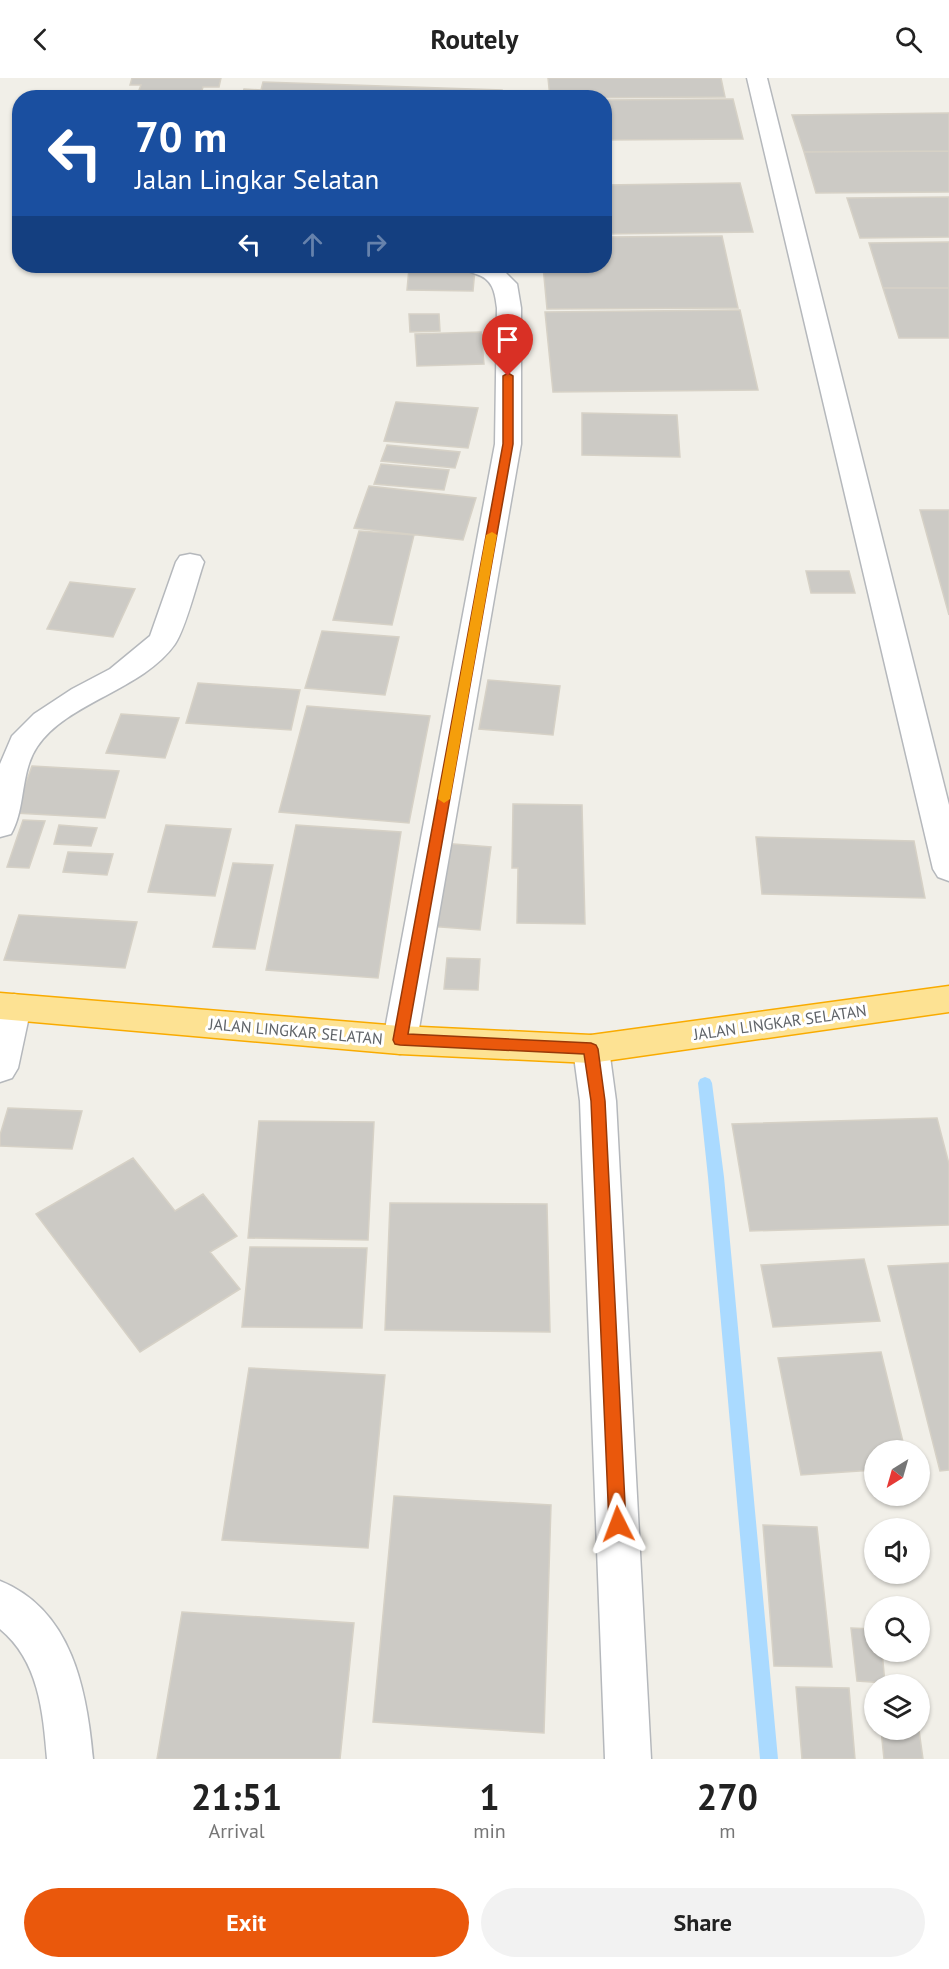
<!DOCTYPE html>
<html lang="en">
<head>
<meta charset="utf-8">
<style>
	:root { --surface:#fff; --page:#f2f2f2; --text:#222; --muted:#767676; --accent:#ea580c }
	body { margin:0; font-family:"PT Sans",sans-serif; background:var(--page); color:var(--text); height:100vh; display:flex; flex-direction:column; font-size:22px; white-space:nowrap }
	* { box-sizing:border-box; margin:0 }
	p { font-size:20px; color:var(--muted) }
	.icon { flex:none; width:33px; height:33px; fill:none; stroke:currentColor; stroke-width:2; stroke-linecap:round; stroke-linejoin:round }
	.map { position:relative; height:1681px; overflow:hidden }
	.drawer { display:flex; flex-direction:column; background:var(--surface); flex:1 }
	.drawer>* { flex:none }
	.top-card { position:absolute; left:12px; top:12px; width:600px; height:183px; border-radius:24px; box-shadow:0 2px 4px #0004; background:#1a4fa0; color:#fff; overflow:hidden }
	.needle { width:39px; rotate:217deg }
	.fabs { position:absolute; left:864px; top:1362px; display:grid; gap:12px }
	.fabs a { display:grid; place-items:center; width:66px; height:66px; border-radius:50%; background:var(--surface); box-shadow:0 2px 4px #0004; font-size:30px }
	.pin { position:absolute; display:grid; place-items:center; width:51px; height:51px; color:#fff; margin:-62px -26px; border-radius:50% 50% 50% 0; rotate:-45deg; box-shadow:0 0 6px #0007 }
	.pin .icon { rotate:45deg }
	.me { position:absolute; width:66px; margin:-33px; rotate:357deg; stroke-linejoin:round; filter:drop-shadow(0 0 4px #0008) }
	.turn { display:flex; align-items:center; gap:21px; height:126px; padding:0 24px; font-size:27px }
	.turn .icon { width:78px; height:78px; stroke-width:2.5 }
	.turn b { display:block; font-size:42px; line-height:51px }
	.lanes { display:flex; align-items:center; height:57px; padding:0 24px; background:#0003; justify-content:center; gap:30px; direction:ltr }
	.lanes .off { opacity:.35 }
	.eta { display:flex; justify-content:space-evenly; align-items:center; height:102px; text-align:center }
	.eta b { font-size:36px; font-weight:700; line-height:42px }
	.primary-button { display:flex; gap:12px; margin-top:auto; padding:12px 24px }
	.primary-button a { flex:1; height:69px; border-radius:36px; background:var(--accent); color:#fff; font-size:24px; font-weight:700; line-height:69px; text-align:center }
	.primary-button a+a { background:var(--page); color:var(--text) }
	header { display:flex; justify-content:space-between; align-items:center; height:78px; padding:0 24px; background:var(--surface); font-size:27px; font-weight:700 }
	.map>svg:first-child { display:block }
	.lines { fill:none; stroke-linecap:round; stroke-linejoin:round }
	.stream { fill:#aadaff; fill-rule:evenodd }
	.building { fill:#cccac5; stroke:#d6d1c6; stroke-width:1.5 }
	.minor-casing { stroke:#b5b8bc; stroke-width:3 }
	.highway-casing { stroke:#f9ab00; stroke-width:3 }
	.minor { fill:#fff; fill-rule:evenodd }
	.highway { fill:#fde293; fill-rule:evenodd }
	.route { fill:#ea580c; stroke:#983908; stroke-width:1.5 }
	.slow { fill:#f59e0b }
	.labels { text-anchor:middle; stroke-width:6; stroke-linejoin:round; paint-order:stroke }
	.street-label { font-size:16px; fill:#5f6368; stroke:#fff }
</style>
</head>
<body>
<header><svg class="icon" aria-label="back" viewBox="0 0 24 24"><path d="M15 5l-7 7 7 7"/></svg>Routely<svg class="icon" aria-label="search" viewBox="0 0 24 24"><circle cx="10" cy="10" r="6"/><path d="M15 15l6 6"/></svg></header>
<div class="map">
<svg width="949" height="1681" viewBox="0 0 949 1681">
	<rect width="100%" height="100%" fill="#f1efe8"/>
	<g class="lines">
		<path class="stream" d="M705,999L710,1001L712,1005L724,1099L778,1681H760L708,1099L698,1005L700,1001Z"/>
	</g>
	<path class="building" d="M132,0H221L219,9H203L200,19L137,17L141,7H130Z
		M548,0H721L725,19L550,20Z
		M263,4L502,12L501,18L516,19L241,20L244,11L261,12Z
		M733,21L743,61L604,62V22Z
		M949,35V73L804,74L792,37Z
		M949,73V114L816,115L804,74Z
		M740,105L753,154L604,156V107Z
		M949,119V159L860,160L847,120Z
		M722,158L738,230L547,231L543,188H604V159Z
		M949,164V210H883L869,165Z
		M409,190L475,191L473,213L407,212Z
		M883,210H949V260H899Z
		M740,232L758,312L553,314L545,234Z
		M409,236H439L440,253L410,254Z
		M481,254L484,286L417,288L415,256Z
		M396,324L478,330L468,370L384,363Z
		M582,335L677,337L680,379L582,377Z
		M387,367L460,374L455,390L381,383Z
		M381,386L449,392L444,412L374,406Z
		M369,408L476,420L463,462L354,450Z
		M920,432H949V537Z
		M359,453L414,457L392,547L333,542Z
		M806,493H849L855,515H811Z
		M70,504L135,511L113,559L47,551Z
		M322,553L399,559L385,617L305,610Z
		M488,602L560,608L553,657L479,651Z
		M198,605L300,612L291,652L186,645Z
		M307,628L430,638L409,745L279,734Z
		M121,636L179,640L165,680L106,675Z
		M32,688L119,693L105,740L15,735Z
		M513,726L582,727L585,846L517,845L518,790H512Z
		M23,742L45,743L29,790L7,789Z
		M59,747L97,750L91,768L54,766Z
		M166,747L231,751L215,818L148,814Z
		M296,747L401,754L378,900L266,892Z
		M756,759L914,763L925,820L762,816Z
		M441,765L491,769L480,852L428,848Z
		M68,774L113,776L107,797L63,794Z
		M233,785L273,787L255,871L213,869Z
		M19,837L137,844L125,890L4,882Z
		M447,880L480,881L478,912L444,911Z
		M8,1030L82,1033L72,1071L0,1068V1057Z
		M937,1040L949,1086V1147L750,1153L732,1046Z
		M259,1043L374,1044L368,1162L248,1160Z
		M133,1080L175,1133L203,1116L237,1158L210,1174L240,1211L140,1274L36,1136Z
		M390,1125L547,1126L550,1254L385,1252Z
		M250,1169L367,1170L362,1250L242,1249Z
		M864,1181L880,1243L773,1249L761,1187Z
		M949,1185V1392L940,1393L888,1188Z
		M881,1274L905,1372H874V1392L801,1397L778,1280Z
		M249,1290L385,1297L368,1470L222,1462Z
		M394,1418L551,1427L544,1655L373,1644Z
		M763,1447L817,1449L832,1589L774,1588Z
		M182,1534L354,1545L340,1681H157Z
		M851,1550L874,1551V1574H882L885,1605L857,1603Z
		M796,1609L849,1610L855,1681H802Z
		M881,1652H919L923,1681H884Z"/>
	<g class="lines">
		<g class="minor-casing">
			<path id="minor" d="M747,0H767L949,727V803L938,799L933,791Z
				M464,188H499L517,206L521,230V366L417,962L412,972L400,976L388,972L383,962L495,366L497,230C495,214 493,201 476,196C470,194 467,193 464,188Z
				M190,476L200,478L204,484C197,504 186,550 175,566C143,612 67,624 37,669C20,694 26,730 11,756L0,759V686L12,658L34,636L72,611L110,591L150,558L176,484L180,478Z
				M14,916L26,920L31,929L18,990L12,1000L0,1004V923L2,920Z
				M591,957L603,961L609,971L616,1023L651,1681H605L580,1023L573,971L579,961Z
				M0,1503C72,1532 87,1612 93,1681H47C43,1634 39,1583 0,1551Z"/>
		</g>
		<g class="highway-casing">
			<path id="highway" d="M949,908V934L591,985L400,976L0,941V915L400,948L591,957Z"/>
		</g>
		<use href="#minor" class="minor"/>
		<use href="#highway" class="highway"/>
	</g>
	<path class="route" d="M508,295L513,298V366L408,956L591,965L596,967L598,971L605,1023L626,1446L624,1452L618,1454L611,1452L609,1446L591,1023L584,976L400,967L395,966L393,962L503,366V298Z"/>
	<path class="slow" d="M492,454L497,457L450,721L444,725L438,721L486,457Z"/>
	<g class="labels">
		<g class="street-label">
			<text transform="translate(780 944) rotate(-8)" y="6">JALAN LINGKAR SELATAN</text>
			<text transform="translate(296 953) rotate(5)" y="6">JALAN LINGKAR SELATAN</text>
		</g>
	</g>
</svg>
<div class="fabs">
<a><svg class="needle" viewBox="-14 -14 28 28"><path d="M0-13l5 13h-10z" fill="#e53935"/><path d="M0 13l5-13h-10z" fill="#767676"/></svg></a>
<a><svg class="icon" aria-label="sound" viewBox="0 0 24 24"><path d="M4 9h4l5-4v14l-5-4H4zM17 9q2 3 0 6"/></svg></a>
<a><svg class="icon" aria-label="search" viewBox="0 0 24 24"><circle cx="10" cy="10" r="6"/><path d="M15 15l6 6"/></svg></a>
<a><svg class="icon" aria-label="layers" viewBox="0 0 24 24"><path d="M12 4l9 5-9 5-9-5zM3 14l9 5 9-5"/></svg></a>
</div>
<div class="pin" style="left:508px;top:298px;background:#d93025"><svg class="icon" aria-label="arrive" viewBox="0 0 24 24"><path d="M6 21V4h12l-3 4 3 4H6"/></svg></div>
<svg class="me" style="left:618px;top:1446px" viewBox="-20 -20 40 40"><path d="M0-17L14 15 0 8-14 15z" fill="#ea580c" stroke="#fff" stroke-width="4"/></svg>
<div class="top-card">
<div class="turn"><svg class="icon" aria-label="left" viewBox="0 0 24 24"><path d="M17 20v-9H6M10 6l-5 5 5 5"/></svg><div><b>70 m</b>Jalan Lingkar Selatan</div></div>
<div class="lanes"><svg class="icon" aria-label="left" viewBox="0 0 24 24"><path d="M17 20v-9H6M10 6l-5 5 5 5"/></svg><svg class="icon off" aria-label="ahead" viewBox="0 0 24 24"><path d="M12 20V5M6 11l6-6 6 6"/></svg><svg class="icon off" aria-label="right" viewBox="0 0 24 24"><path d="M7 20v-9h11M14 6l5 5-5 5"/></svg></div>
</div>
</div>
<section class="drawer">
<div class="eta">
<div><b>21:51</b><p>Arrival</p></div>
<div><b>1</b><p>min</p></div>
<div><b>270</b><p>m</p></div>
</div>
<div class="primary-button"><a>Exit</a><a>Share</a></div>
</section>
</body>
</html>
